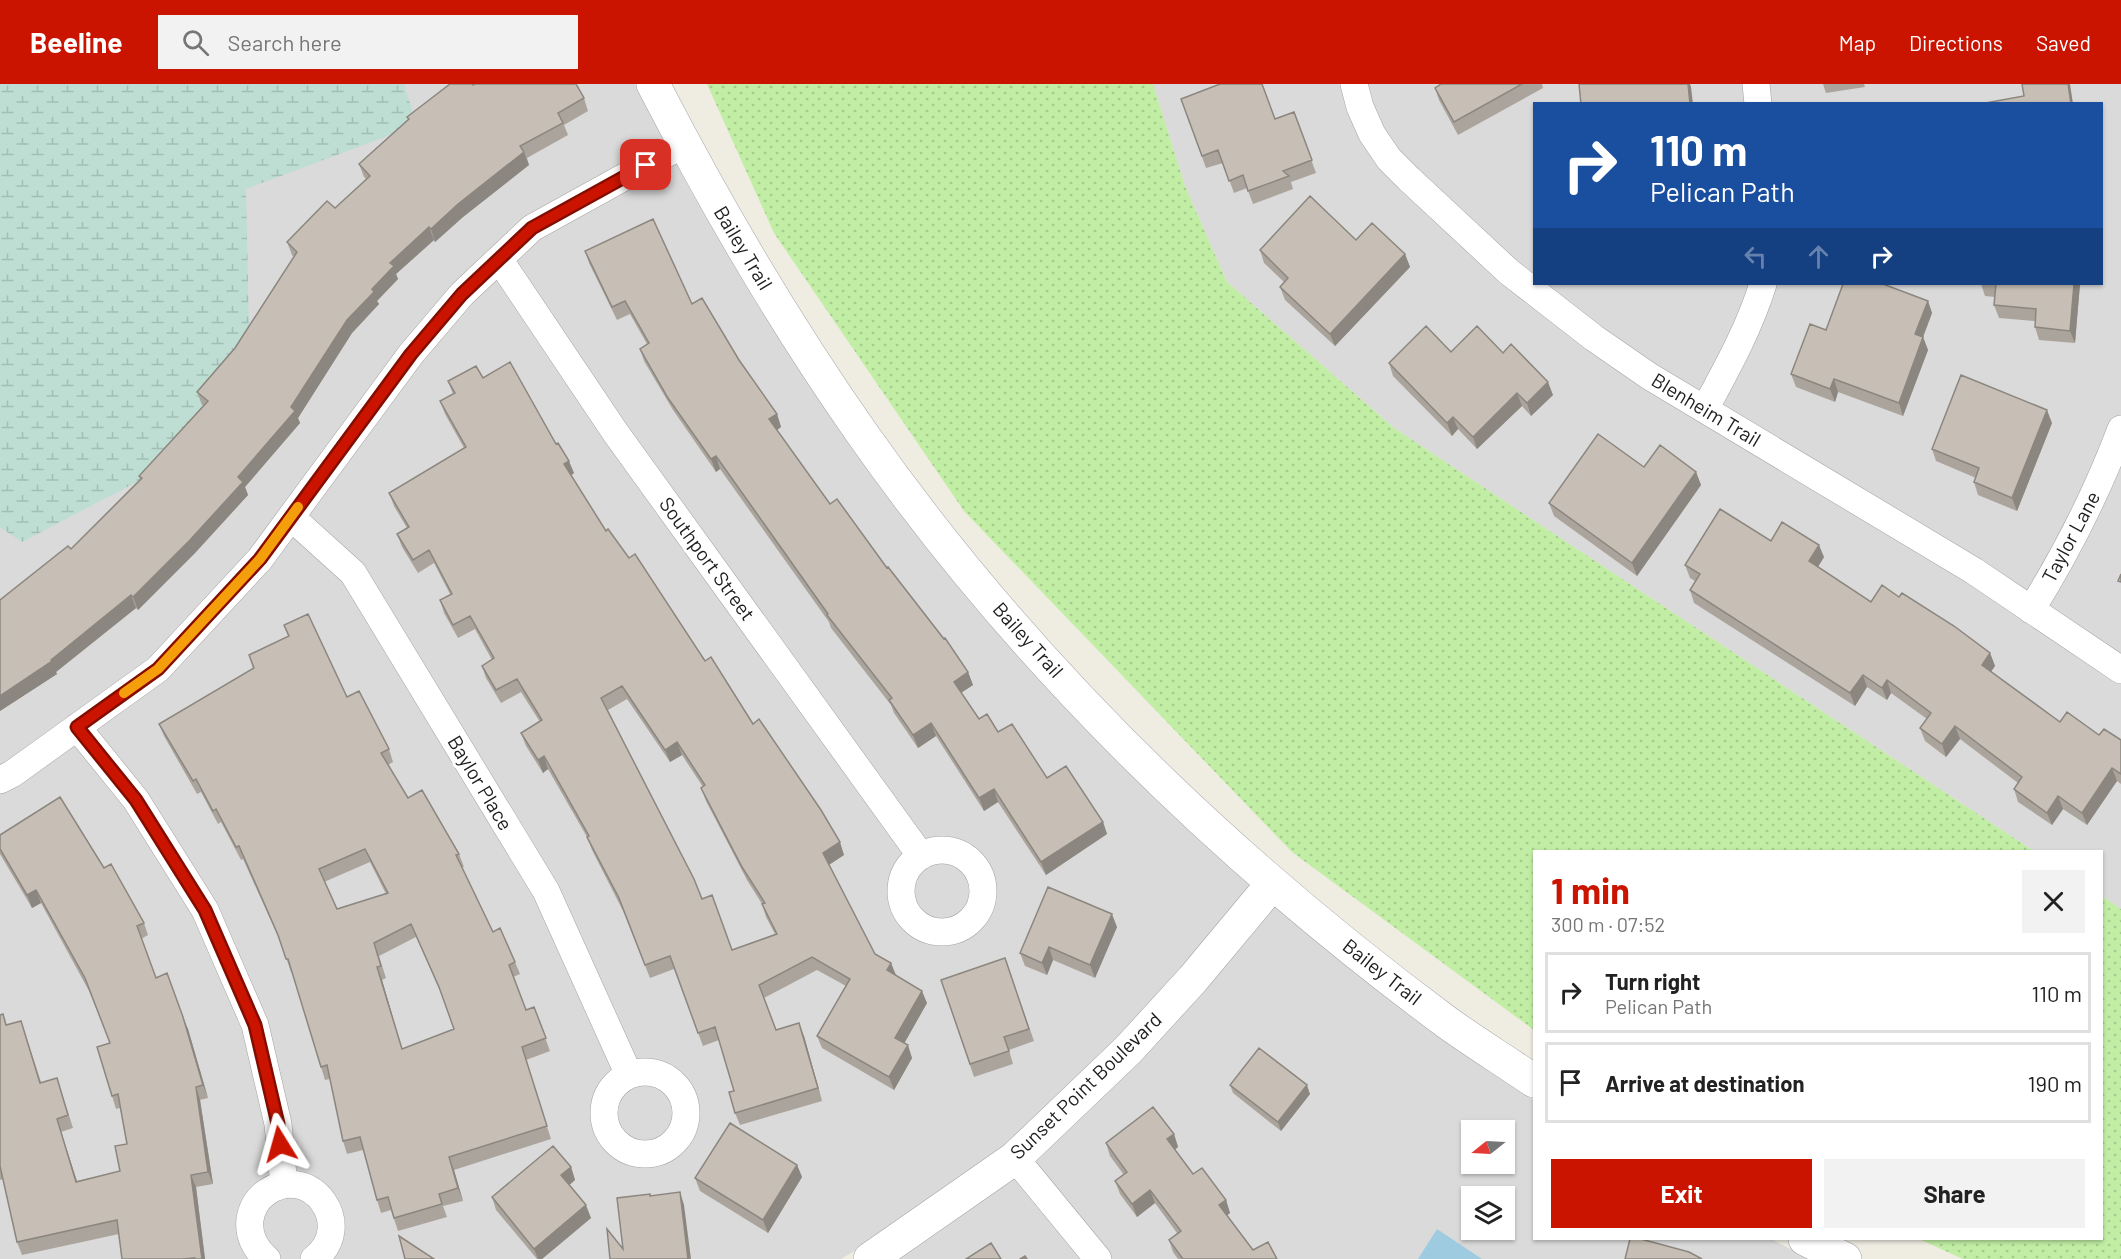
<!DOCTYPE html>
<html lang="en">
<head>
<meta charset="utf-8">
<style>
	:root { --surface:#fff; --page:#f2f2f2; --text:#222; --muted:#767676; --line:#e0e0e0; --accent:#ca1400 }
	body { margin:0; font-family:Barlow,sans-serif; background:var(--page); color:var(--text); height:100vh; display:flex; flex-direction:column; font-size:22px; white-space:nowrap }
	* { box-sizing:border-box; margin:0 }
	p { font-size:20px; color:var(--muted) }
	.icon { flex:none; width:33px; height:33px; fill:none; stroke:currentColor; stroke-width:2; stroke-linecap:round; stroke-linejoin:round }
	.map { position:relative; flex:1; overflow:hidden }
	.panel { position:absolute; left:1533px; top:766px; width:570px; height:390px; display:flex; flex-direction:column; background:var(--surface); border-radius:0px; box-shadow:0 2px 4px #0004 }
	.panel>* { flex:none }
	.top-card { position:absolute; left:1533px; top:18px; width:570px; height:183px; border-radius:0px; box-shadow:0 2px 4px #0004; background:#1a4fa0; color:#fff; overflow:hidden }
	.needle { width:39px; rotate:252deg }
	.controls { position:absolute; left:1461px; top:1036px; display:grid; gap:12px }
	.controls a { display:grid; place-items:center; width:54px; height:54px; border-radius:0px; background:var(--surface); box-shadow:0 2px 4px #0004; font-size:30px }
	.pin { position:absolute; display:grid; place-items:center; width:51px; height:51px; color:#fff; margin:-26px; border-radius:12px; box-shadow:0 3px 9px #0006 }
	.me { position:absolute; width:66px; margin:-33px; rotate:352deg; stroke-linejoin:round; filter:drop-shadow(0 0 4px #0008) }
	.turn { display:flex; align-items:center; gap:21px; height:126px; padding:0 18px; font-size:27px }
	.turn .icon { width:78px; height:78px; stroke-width:2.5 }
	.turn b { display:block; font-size:42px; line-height:51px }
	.lanes { display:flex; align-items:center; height:57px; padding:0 18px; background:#0003; justify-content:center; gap:30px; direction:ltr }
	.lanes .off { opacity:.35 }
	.round { display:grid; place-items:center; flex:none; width:63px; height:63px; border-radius:0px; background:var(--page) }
	.headline { display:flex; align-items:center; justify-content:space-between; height:102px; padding:0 18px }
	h1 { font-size:36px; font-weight:700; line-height:45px; color:var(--accent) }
	.action { display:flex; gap:12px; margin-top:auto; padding:12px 18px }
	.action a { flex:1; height:69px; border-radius:0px; background:var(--accent); color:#fff; font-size:24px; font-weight:700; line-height:69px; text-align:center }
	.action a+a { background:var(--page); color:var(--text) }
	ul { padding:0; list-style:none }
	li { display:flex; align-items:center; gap:18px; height:81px; margin:0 12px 9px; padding:0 6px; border:3px solid var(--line); border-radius:0px }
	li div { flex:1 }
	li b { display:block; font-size:22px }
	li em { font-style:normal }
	header { display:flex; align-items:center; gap:36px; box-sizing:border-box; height:84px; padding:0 30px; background:var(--accent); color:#fff }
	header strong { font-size:28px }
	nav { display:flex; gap:33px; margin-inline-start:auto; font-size:21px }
	.search { width:420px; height:54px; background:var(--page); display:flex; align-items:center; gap:15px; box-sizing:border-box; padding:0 21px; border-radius:0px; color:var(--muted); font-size:22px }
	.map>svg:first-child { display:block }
	.residential { fill:#dbdada; fill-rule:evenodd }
	.grass { fill:url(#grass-dots) }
	.wetland { fill:url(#wetland-marsh) }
	.water { fill:#9fcbe0 }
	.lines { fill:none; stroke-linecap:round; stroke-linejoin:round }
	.minor-casing { stroke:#a4a4a4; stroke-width:28 }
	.tertiary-casing { stroke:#a4a4a4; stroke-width:34 }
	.minor { stroke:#fff; stroke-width:27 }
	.tertiary { stroke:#fff; stroke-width:33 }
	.wall { fill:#aba49c; fill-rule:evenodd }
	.shaded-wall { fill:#8b867f }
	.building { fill:#c7bfb5; stroke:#8b867f; stroke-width:1.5; fill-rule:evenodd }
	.route-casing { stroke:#830d00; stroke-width:15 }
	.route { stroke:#ca1400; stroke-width:10 }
	.slow { stroke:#f59e0b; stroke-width:10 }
	.labels { text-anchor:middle; stroke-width:6; stroke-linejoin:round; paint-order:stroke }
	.street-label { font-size:20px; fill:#1d1d1d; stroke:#fff }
</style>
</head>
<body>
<header>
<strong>Beeline</strong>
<div class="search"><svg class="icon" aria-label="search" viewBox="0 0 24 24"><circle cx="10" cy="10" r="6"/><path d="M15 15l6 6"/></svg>Search here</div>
<nav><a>Map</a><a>Directions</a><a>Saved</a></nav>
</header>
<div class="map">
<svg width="2121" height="1175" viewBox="0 0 2121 1175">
	<defs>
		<pattern id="grass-dots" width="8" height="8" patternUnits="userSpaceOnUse" patternTransform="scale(1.5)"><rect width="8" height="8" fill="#c1eda4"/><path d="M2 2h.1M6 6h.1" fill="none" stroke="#a5cb8d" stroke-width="1.8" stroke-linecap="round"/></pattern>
		<pattern id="wetland-marsh" width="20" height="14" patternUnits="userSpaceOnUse" patternTransform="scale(1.5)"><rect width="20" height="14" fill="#beded3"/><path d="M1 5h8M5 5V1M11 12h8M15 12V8" fill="none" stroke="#a3beb5"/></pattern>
	</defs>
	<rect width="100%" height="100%" fill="#efece2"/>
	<path class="residential" d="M0,0H635L690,106L756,219L848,358L1108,667L1211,766L1251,801L1180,886L1116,956L1004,1063L880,1152L841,1175H0Z
		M1153,0H2121V825L2102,812V768H2035L1394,344L1227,198L1185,102ZM1534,20H2102V200H1534Z
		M1274,821L1435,949L1534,1016V1155H1771L1810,1175H898ZM1472,1047H1504V1080H1472ZM1472,1113H1504V1146H1472Z"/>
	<path class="grass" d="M707,0H1153L1185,102L1227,198L1394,344L2035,768H1534V946L1292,768L964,427L774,149Z
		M2102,812L2121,825V1175H1963L1919,1155H2102Z"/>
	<path class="wetland" d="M0,0H404L417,41L246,105L250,289L186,353L137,398L22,458L0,443Z"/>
	<path class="water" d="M1437,1145L1482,1175H1418Z"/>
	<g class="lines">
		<g class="minor-casing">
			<path id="minor" d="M1354,0L1360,23L1372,50L1389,75L1409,95L1509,188L1594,254L1649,292L1974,487L2121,586
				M1756,0L1758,20
				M499,175L615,348L921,772
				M1705,325C1727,284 1749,245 1763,200
				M291,433L353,489L546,807L629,991
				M2031,526C2067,468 2097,409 2121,345
				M77,643L136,716L205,826L255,941L278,1040L284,1101
				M0,696L12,690L158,585L260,475L411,270L462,210L532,144L684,60
				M901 807a41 41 0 1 1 82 0a41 41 0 1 1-82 0Z
				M604 1029a41 41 0 1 1 82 0a41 41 0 1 1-82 0Z
				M1015,1074L1098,1175
				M267,1175C255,1165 248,1151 250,1135C252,1124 258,1114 267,1108C311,1078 357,1142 314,1175"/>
		</g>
		<g class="tertiary-casing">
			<path id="tertiary" d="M653,0C715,120 783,237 861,348C1020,575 1223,772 1445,937C1474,958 1505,977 1534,997
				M1805,1155L1845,1175
				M870,1175L1015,1074L1128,966L1193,895L1273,799"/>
		</g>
		<use href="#minor" class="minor"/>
		<use href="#tertiary" class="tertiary"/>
	</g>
	<path class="wall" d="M1439,0H1542L1543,4L1458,51L1439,16L1435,4L1439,1Z
		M1823,0H1864L1865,3L1826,9Z
		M473,1L584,14L588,27L564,41L568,51L527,74L529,81L463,133L435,158L434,156L396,190L398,195L377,217L379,220L352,249L298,334L300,339L245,403L248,411L195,469L138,526L136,524L56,588L57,590L0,627V516L71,465L140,396L139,392L204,322L202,321L197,308L235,264L294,173L292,171L287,158L335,124L366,95L364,93L359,80L408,35L407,33Z
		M1181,15L1275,35L1294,28L1316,89L1291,98L1293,105L1253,120L1247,104L1234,109L1223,79L1206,84Z
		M1356,156L1405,170L1410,183L1335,262L1285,216L1280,203L1284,198L1264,179L1260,166Z
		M585,167L692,220L739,276L777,330L781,343L777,346L830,420L887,484L968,588L973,601L961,609L979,635L998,648L1047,694L1103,738L1107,750L1046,791L998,718L984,727L936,652L918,664L894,629L891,621L831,544L829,538L720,385L716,388L673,326L644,277L640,265L647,260L630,230L617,236L589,179Z
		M1981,200H2080L2075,259L2039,256L2035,243V237L1999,234L1994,221L1995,213L1985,212Z
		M1928,217L1932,229L1923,253L1928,266L1903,332L1838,308L1835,318L1796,303L1791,290L1826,246Z
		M1451,268L1503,269L1553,311L1531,332L1522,322L1477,365L1458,345L1452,352L1393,292L1389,279Z
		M483,294L574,389L571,391L606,447L629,474L753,640L844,771L829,781L875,870L891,879L896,891L927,919L904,959L912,974L894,1006L822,964L817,952L846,902L817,886L764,914L776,946L804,952L822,1017L740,1041L735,1029L734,1007L719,956L703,962L674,885L650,894L623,827L592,766L587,753L548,685L543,689L526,662L521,649L540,638L521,608L501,619L486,594L482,582L492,576L475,545L458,554L444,529L440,516L450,510L434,479L418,489L402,463L397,450L407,444L394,422L389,409L464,364L445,330L440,317L453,310L448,297ZM627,615L670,678L682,671L703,703L701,704L706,717L747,796L762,820L766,833L775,850L732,866L702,815L608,626Z
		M2052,339L2017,427L1978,411L1974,398L1976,394L1936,377L1932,365Z
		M1696,388L1701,401L1637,492L1554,432L1549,419Z
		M1824,473L1818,483L1871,518L1899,513L1990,569L1995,582L1991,588L2060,638L2099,651L2121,656V700L2117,697L2087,741L2063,725L2052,741L2018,718L2014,705L2018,699L1960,655L1946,673L1925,657L1920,644L1927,635L1891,609L1887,616L1867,603L1855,622L1694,519L1690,506L1695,497L1690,494L1685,481Z
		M284,541L347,613L389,665L393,678L388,681L408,714L459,770L464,783H462L493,848L515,878L520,890L513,893L526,926L534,923L550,967L526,976L551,1055L454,1086L463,1117L443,1122L447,1133L398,1147L391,1126L381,1129L377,1116L363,1066L347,1070L343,1057L330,995L325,996L292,888H291L281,859L243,775L241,776L221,738L218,740L201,708L197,710L164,652L159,640L253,585L249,571L288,552ZM370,778L386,810L337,825L324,798ZM416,853L444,916L454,945L402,965L382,896L386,894L379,872Z
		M0,751L104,784L144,839L148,851L141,855L156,894L188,945L208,1014L200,1016L213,1100L196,1103L205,1175H122L119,1150L22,1171L17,1158L3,1095L0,1096V931L7,941L25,949L41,998L61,1006L73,1044L61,1048L77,1097L120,1087L127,1060L120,1024L116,1025L112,1012L110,959L89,907L41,819L32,824L0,770Z
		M1117,843L1095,894L1053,876L1047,891L1025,882L1020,869Z
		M1005,874L1034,957L1009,966L1013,980L974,993L941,896Z
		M1230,1001L1310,1010L1281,1047L1233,1009Z
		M1174,1050L1178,1063L1175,1066L1193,1090L1226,1116L1230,1129L1227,1131L1253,1166L1277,1175H1178L1173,1168L1169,1156L1177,1149L1155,1119L1137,1133L1120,1110L1115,1097L1124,1091L1110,1072L1106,1059Z
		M797,1081L802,1093L768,1149L700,1107L695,1094Z
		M571,1083L575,1096L569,1101L591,1134L542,1175H537L496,1126L492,1113Z"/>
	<path class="shaded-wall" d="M1688,0H1690L1691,3L1693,20H1690Z
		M2068,0H2070L2073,20H2071Z
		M524,68L529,81L463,133L435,158L431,145L458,120Z
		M429,143L434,156L396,190L398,195L377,217L379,220L352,249L298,334L300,339L245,403L248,411L195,469L138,526L133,513L238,393L291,323L347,236L390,179Z
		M1405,170L1410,183L1335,262L1330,250Z
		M2074,200H2080L2075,259L2070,247Z
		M1928,217L1932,229L1923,253L1928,266L1903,332L1899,319L1915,250Z
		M1834,295L1838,308L1835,318L1830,305Z
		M1548,298L1553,311L1531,332L1527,319Z
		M1517,309L1522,322L1477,365L1473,353Z
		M2047,326L2052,339L2017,427L2012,414Z
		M777,330L781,343L774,348L769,335Z
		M1453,333L1458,345L1452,352L1447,339Z
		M716,372L720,385L716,388L711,375Z
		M569,377L574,389L569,393L564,380Z
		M1696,388L1701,401L1637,492L1632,479Z
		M1819,461L1824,473L1814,489L1809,477Z
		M131,511L136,524L56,588L57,590L0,627V612L51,576Z
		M1990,569L1995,582L1986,594L1982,581Z
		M968,588L973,601L959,610L954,598Z
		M1863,591L1867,603L1855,622L1850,609Z
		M1887,596L1891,609L1887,616L1882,604Z
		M931,639L936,652L918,664L913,651Z
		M1955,642L1960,655L1946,673L1942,660Z
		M677,658L682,671L670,678L665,666Z
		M544,672L548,685L543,689L538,676Z
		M2112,684L2117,697L2087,741L2082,729Z
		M994,705L998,718L984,727L979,714Z
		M2058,712L2063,725L2052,741L2047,729Z
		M1103,738L1107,750L1046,791L1041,778Z
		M840,758L844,771L827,782L823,769Z
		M36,806L41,819L32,824L27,811Z
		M1112,830L1117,843L1095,894L1090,881Z
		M1049,863L1053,876L1047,891L1042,879Z
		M891,879L896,892L887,886Z
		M377,883L382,896L406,978L402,965Z
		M922,907L927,919L900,967L895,954Z
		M183,933L188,945L208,1014L203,1001Z
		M799,939L804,952L822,1017L818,1004Z
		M908,961L912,974L894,1006L889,993Z
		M1307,1001L1310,1010L1281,1047L1278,1038Z
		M196,1003L200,1016L213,1100L208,1088Z
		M57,1035L61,1048L81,1110L76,1098Z
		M1174,1050L1178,1063L1171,1068L1167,1055Z
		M449,1073L454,1086L463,1117L458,1104Z
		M797,1081L802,1093L768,1149L763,1136Z
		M571,1083L575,1096L566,1104L561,1091Z
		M191,1091L196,1103L205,1175H202Z
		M1150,1106L1155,1119L1137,1133L1132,1120Z
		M680,1108L684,1121L691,1175H688Z
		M1226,1116L1230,1129L1224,1134L1219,1121Z
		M586,1121L591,1134L542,1175H538L534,1165Z"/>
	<path class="building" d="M450,0H472L473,1L475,0H576L584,14L558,29L563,39L520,62L524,68L458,120L431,145L429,143L390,179L394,182L372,205L374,208L347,236L291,323L295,327L238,393L243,398L190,456L133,513L131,511L51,576L52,577L0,612V516L68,462L71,465L142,394L139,392L208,317L197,308L235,264L297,168L287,158L327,117L335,124L370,92L359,80L409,35L407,33Z
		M1220,0H1262L1275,35L1294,28L1312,76L1283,87L1289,92L1248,107L1243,91L1229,97L1218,66L1202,72L1181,15Z
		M1441,0H1522L1454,38L1435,4Z
		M1579,0H1688L1690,20H1581Z
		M2022,0H2068L2071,20H1980L2024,12Z
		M1310,112L1356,156L1372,139L1405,170L1330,250L1280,203L1288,194L1260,166Z
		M653,135L692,220L702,214L739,276L777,330L769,335L830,420L837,415L887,484L888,483L944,555L945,554L968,588L954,598L979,635L987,630L998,648L1012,640L1047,694L1066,682L1103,738L1041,778L994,705L979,714L931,639L913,651L889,616L892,614L827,531L828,530L716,372L711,375L668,314L640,265L649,259L625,217L612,223L585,167Z
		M1843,200H1883L1928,217L1915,250L1923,253L1899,319L1834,295L1830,305L1791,290L1810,240L1826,246Z
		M1983,200H2074L2070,247L2035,243L2036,225L1994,221L1996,200Z
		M1426,242L1451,268L1477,242L1503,269L1511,260L1548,298L1527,319L1517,309L1473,353L1453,333L1447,339L1389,279Z
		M510,278L556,360L558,359L569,377L564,380L606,447L608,445L629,474L635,470L705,577L711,573L753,640L759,635L821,726L840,758L823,769L875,870L891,879L887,886L922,907L895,954L908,961L889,993L817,952L850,895L812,873L759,901L776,946L799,939L818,1004L735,1029L729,1008L734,1007L715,943L698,949L670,872L645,881L619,814L587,753L589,752L544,672L538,676L521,649L542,636L517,595L496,606L482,582L494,574L470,532L453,541L440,516L452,510L429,466L413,476L397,450L409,443L389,409L466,363L440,317L455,309L448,297L476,282L483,294ZM622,602L665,666L677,658L705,701L701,704L742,783L765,819L762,820L777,850L732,866L712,811L702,815L694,795L601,614Z
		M1961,291L2047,326L2012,414L1974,398L1979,384L1932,365Z
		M1598,350L1644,383L1660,361L1696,388L1632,479L1549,419Z
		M1720,425L1771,457L1782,438L1819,461L1809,477L1871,518L1882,501L1899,513L1902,509L1954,542L1990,569L1982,581L2060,638L2067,628L2099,651L2104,645L2121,656V690L2112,684L2082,729L2058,712L2047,729L2014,705L2022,693L1955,642L1942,660L1920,644L1931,629L1887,596L1882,604L1863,591L1850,609L1690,506L1700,490L1685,481Z
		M2121,490V498L2118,497Z
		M308,530L347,613L359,607L389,665L381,669L408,714L422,706L459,770L456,771L493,848L500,844L515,878L509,881L526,926L534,923L546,954L522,963L547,1042L449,1073L458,1104L439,1110L442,1120L394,1134L388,1113L377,1116L360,1053L343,1057L327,981L321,983L288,875H286L278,851L239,762L236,763L216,725L213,727L196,695L193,697L159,640L254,584L249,571L289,552L284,541ZM365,765L388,809L337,825L319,785ZM411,840L439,903L454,945L402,965L377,883L381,882L374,859Z
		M60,713L104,784L111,780L144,839L137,842L156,894L167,889L183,933L203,1001L196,1003L208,1088L191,1091L202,1175H193L194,1174L183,1175H122L117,1136L17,1158L0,1082V931L3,930L6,941L21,937L40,999L57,994L68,1031L57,1035L76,1098L120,1087L115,1062L127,1060L118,1010L112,1012L97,963L110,959L85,894L36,806L27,811L0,765V751Z
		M1048,803L1112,830L1090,881L1049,863L1042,879L1020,869Z
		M1005,874L1029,945L1004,953L1009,967L970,980L941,896Z
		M1259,964L1307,1001L1278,1038L1230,1001Z
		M1153,1023L1174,1050L1167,1055L1193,1090L1202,1084L1226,1116L1219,1121L1253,1166L1268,1158L1277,1175H1183L1169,1156L1181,1147L1150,1106L1132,1120L1115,1097L1127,1088L1106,1059Z
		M730,1039L797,1081L763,1136L695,1094Z
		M553,1062L571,1083L561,1091L586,1121L534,1165L492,1113Z
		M680,1108L688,1175H610L607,1145L623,1165L617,1114L650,1110V1112Z
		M399,1152L434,1175H405Z
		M1630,1155H1641L1689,1168L1702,1175H1625Z
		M991,1159L1001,1175H966Z
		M1025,1172L1027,1175H1020Z"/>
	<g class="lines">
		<g class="route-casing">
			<path id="route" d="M280,1060L278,1040L255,941L205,826L136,716L77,643L158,585L260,475L411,270L462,210L532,144L646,81"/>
		</g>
		<use href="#route" class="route"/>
		<path class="slow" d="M124,609L158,585L260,475L298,423"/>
	</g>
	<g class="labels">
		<g class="street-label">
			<text transform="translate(743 164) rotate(59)" y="7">Bailey Trail</text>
			<text transform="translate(1706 326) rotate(31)" y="7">Blenheim Trail</text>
			<text transform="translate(2071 453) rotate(-62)" y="7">Taylor Lane</text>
			<text transform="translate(707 475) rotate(54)" y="7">Southport Street</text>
			<text transform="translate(1028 556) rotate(48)" y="7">Bailey Trail</text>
			<text transform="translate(480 699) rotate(59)" y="7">Baylor Place</text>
			<text transform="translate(1382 888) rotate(38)" y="7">Bailey Trail</text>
			<text transform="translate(1086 1002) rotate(-44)" y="7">Sunset Point Boulevard</text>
		</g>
	</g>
</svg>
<div class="controls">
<a><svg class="needle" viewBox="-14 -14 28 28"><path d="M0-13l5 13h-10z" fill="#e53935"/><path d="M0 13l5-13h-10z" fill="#767676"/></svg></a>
<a><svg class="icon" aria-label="layers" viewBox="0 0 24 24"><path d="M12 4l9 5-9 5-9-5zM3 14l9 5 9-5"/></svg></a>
</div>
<div class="pin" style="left:646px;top:81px;background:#d93025"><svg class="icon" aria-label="arrive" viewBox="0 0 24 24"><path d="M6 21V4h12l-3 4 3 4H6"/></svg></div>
<svg class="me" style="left:280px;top:1060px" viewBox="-20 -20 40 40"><path d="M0-17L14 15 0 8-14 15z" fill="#ca1400" stroke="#fff" stroke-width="4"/></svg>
<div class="top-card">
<div class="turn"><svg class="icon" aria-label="right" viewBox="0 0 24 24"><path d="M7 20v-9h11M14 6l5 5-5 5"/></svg><div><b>110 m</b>Pelican Path</div></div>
<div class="lanes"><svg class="icon off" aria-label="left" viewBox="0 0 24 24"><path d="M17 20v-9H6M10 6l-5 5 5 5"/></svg><svg class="icon off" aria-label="ahead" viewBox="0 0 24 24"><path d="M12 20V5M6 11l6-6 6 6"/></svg><svg class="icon" aria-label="right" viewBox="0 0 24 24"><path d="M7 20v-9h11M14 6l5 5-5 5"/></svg></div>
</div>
<section class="panel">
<div class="headline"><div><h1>1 min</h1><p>300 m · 07:52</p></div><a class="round"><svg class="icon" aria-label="close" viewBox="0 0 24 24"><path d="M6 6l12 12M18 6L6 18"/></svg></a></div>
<ul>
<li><svg class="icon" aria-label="right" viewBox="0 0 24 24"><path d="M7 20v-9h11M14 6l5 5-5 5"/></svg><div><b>Turn right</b><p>Pelican Path</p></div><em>110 m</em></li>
<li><svg class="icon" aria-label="arrive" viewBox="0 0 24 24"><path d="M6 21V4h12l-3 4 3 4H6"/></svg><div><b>Arrive at destination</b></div><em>190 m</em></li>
</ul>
<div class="action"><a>Exit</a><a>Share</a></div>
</section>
</div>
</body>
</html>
